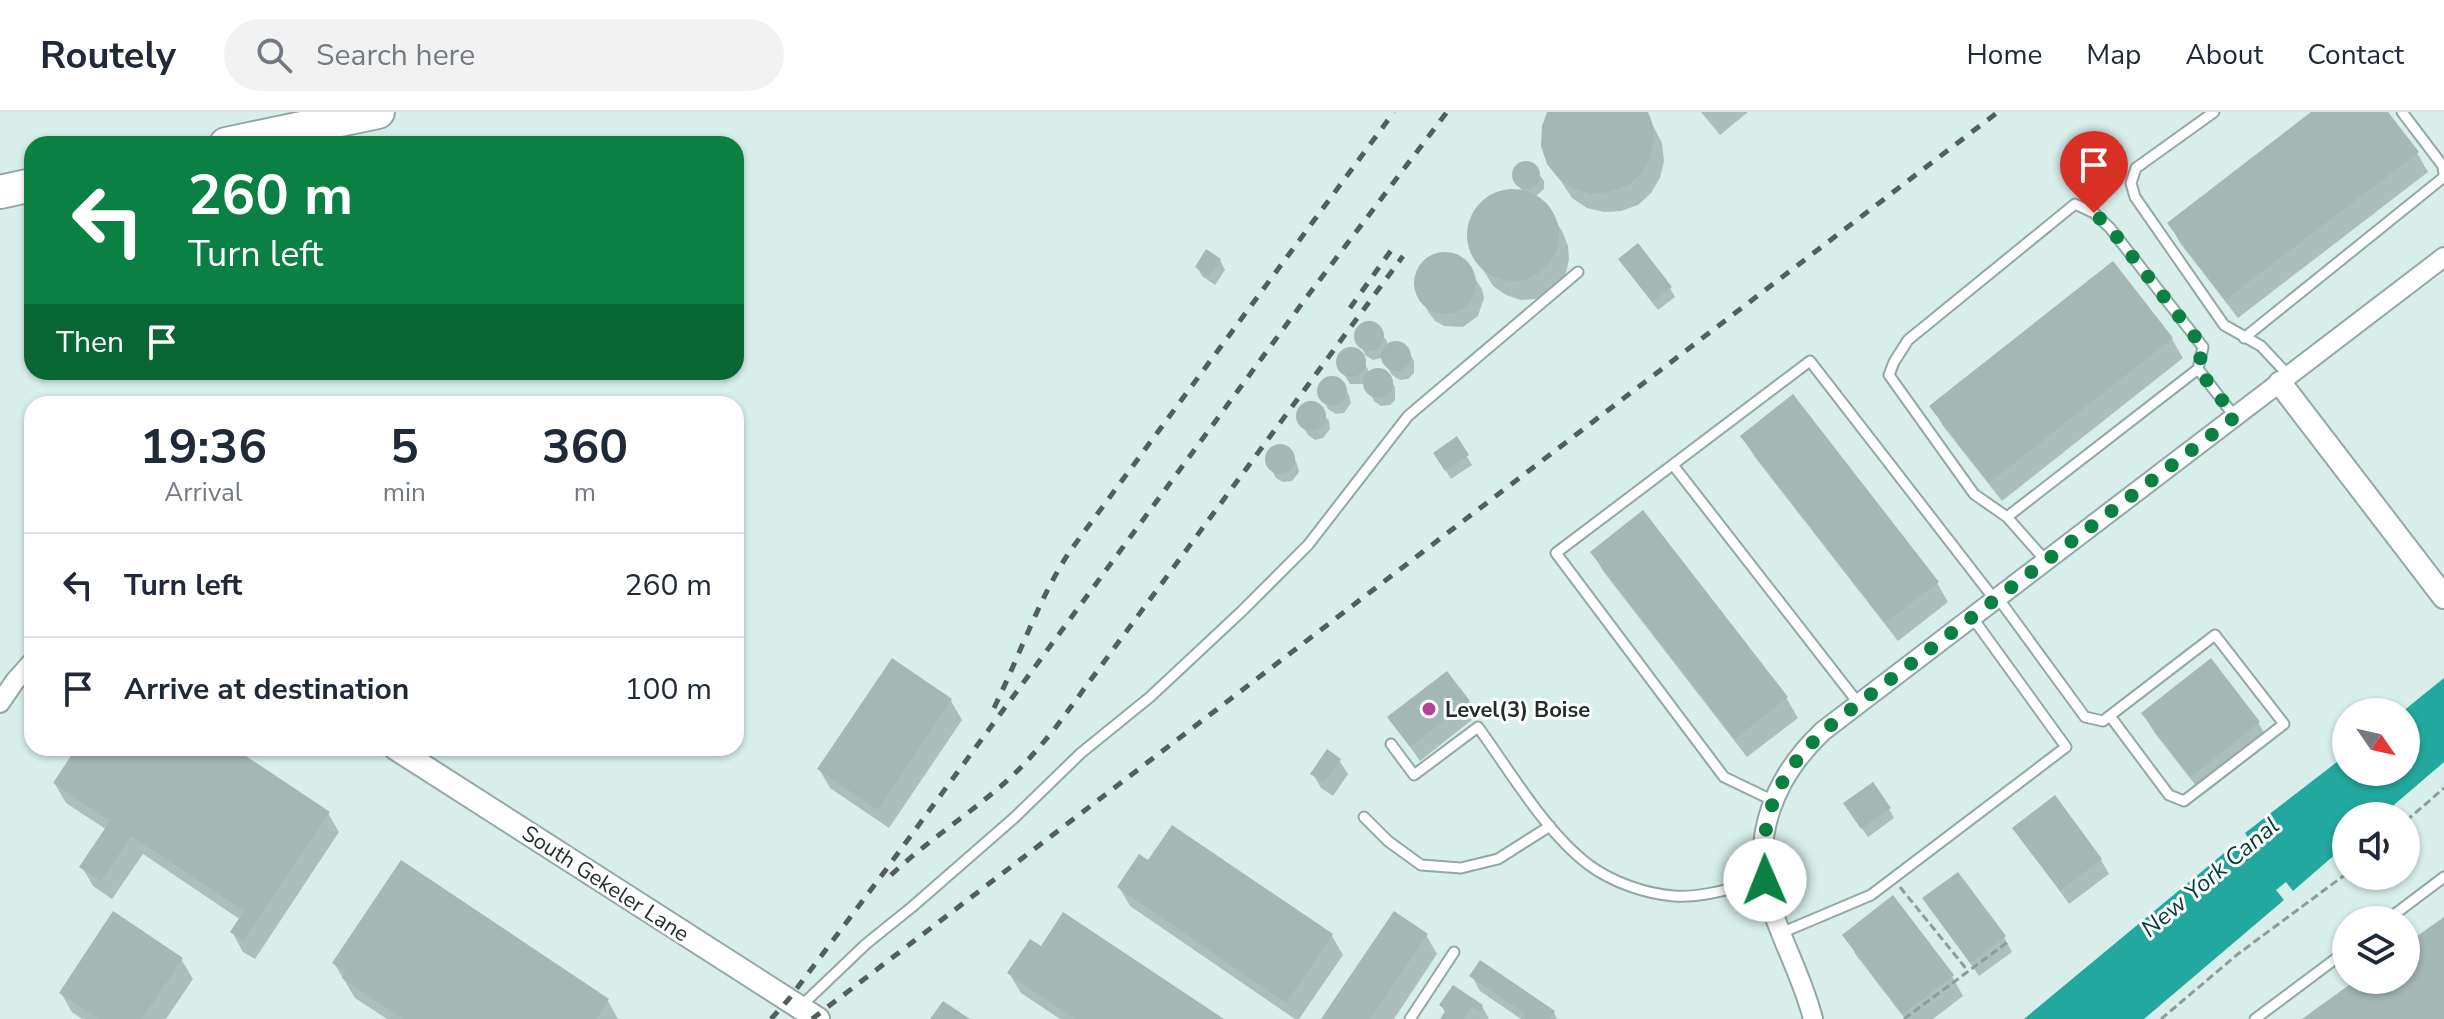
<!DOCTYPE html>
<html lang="en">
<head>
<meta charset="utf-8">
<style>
	:root { --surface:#fff; --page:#f2f2f3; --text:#1f2937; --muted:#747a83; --line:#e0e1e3 }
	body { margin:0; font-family:"Nunito Sans",sans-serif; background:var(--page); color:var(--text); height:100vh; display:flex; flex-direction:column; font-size:30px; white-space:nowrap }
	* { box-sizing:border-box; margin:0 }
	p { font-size:26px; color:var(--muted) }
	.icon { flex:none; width:44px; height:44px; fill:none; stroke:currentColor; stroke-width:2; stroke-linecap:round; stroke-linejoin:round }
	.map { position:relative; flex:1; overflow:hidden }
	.drawer { position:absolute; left:24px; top:284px; width:720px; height:360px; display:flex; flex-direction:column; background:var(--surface); border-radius:24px; box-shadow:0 2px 6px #0004 }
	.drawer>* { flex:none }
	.banner { position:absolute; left:24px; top:24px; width:720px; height:244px; border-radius:24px; box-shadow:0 2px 6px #0004; background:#0b8043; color:#fff; overflow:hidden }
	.needle { width:52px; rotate:124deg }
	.buttons { position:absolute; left:2332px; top:586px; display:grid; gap:16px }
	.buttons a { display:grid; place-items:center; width:88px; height:88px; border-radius:50%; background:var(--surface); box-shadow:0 2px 6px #0004; font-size:40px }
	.pin { position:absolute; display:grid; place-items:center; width:68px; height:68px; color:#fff; margin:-82px -34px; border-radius:50% 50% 50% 0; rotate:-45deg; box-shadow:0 0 8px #0007 }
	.pin .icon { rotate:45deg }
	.me { position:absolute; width:88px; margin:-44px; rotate:359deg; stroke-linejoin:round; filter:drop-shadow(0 0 6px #0008) }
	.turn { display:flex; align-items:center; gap:28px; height:168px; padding:0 32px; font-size:36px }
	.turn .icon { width:104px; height:104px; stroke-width:2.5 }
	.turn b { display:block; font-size:56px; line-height:68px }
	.then { display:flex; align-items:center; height:76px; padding:0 32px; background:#0003; gap:16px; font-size:30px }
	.eta { display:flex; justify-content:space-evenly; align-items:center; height:136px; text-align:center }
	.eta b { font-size:48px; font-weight:700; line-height:56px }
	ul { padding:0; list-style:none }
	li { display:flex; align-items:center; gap:24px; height:104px; padding:0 32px; border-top:2px solid var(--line) }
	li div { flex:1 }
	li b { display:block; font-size:30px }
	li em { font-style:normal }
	header { display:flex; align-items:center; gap:48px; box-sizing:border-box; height:112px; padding:0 40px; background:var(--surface); border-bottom:2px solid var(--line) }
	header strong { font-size:38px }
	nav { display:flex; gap:44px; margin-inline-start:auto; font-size:28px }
	.search { width:560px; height:72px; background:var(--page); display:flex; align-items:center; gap:20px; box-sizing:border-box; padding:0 28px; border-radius:44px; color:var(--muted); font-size:30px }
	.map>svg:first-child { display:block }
	.water { fill:#22a89e }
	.shadow { fill:#0003 }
	.building { fill:#a2b8b5 }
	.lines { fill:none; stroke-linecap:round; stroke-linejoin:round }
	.service-casing { stroke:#93a8a5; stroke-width:13 }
	.minor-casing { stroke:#93a8a5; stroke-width:22 }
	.tertiary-casing { stroke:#93a8a5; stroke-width:26 }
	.motorway-casing { stroke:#93a8a5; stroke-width:36 }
	.path { stroke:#8c9d9a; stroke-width:3; stroke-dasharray:8 4; stroke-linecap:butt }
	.service { stroke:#fff; stroke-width:9 }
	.minor { stroke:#fff; stroke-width:18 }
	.tertiary { stroke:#fff; stroke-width:22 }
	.motorway { stroke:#fff; stroke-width:32 }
	.rail { stroke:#535f5d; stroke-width:5; stroke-dasharray:10 10; stroke-linecap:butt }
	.route { stroke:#0b8043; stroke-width:14; stroke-dasharray:0 25.2 }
	.poi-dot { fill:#b4429c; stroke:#fff; stroke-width:3 }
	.labels { text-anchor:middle; stroke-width:6; stroke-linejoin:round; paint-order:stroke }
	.poi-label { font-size:22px; font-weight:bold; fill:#242d2c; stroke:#fff; text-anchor:start }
	.street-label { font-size:22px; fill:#242d2c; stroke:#fff }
	.water-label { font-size:24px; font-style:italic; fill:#033e39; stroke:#fff }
</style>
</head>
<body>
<header>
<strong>Routely</strong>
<div class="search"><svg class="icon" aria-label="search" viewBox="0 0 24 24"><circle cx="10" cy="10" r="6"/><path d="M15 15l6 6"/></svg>Search here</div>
<nav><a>Home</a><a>Map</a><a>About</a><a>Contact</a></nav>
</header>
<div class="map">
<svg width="2444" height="907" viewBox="0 0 2444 907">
	<rect width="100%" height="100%" fill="#d7eeea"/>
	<path class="water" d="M2444,566V650L2381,704H2346V733L2293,779L2286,770L2276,778L2284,788L2144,907H2024L2235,732L2242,739L2251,730L2245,721L2346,643V660H2406V600H2402Z"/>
	<path class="shadow" d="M1549,0H1646L1662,31L1664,49L1660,66L1651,81L1638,93L1621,99L1604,100L1587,96L1572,86L1549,51Z
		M1701,0H1748L1720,23Z
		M2315,0H2386L2417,41L2428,60L2238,206L2180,131L2169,111Z
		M1522,52L1532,53L1544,69V77L1535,85L1551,100L1563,121L1568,134L1569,147L1566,161L1559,172L1548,181L1536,187L1521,188L1506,183L1493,174L1473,141L1470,126L1471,111L1478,97L1489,87L1503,80L1523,81L1516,68V57Z
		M1445,141L1462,147L1482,177L1484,186L1478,204L1463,215L1444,214L1435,209L1429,201L1416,176L1420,156L1426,148Z
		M1220,148L1225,158L1215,173L1202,164L1197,155Z
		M1626,156L1670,176L1675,185L1658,198Z
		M1364,213H1375L1387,229L1388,236L1398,232L1408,239L1414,249V261L1408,267L1400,268L1392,263L1386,253L1385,241L1381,246L1373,248L1365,243L1357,224Z
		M2172,227L2183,246L2002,389L1943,314L1932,294Z
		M1345,239H1356L1362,245L1369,260L1379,258L1389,265L1395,275V288L1390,293L1381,294L1374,289L1366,272H1350L1339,254V246Z
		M1334,266L1344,273L1349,283L1351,291L1344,301L1336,302L1328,297L1319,278L1323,270Z
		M1305,293H1317L1329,309L1330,317L1323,326L1315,328L1308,323L1299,309L1300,300Z
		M1742,324L1937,471L1948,490L1898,529L1754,344Z
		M1456,327L1472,353L1451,367L1435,341Z
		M1282,335L1292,342L1297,352L1299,360L1292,369L1283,370L1276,366L1268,351V343L1274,336Z
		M1643,401L1787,587L1798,606L1747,645L1603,459L1592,440Z
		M2210,549L2259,612L2270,631L2203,683L2154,620L2143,601Z
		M951,589L962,608L889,716L830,676L819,657Z
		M1469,590L1477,604L1420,649L1390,606Z
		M79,636H231L328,701L339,720L255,847L243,840L232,820L241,808L143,742L112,787L93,774L82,755L107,718L66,691L55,672Z
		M1339,648L1348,662L1333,684L1321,676L1313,662Z
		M1889,697L1894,706L1868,725L1851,701Z
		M2015,716L2101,748L2109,762L2069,792Z
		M1149,751L1332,824L1343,843L1299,907H1295L1130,794L1119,775Z
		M1893,786L1952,864L1963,884L1933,907H1905L1856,843L1845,823Z
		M1925,787L2004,825L2012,840L1979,864Z
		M1426,823L1437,842L1394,907H1324Z
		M1041,837L1221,907H1060L1021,881L1009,861Z
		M181,847L193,867L166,907H82L72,900L61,881Z
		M334,851L608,889L618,907H387L355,886Z
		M1472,864L1554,901L1557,907H1521L1480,879Z
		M1441,893L1482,894L1489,907H1443L1446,902Z"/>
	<path class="building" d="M1547,0H1648L1652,10L1654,28L1650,46L1641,62L1627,74L1610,80L1592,82L1574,77L1559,67L1547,52L1541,34L1542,14Z
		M2311,0H2388L2419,40L2225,188L2167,111Z
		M1512 63a14 14 0 1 1 28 0a14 14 0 1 1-28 0Z
		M1467 123a46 46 0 1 1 92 0a46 46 0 1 1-92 0Z
		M1638,131L1672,175L1652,190L1618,147Z
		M1206,137L1221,147L1209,165L1195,155Z
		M1414 171a31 31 0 1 1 62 0a31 31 0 1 1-62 0Z
		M2113,149L2173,226L1989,371L1929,294Z
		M1354 224a15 15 0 1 1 30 0a15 15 0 1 1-30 0Z
		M1381 244a15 15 0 1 1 30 0a15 15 0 1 1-30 0Z
		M1336 250a15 15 0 1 1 30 0a15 15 0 1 1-30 0Z
		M1363 271a15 15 0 1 1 30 0a15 15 0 1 1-30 0Z
		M1317 279a15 15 0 1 1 30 0a15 15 0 1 1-30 0Z
		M1793,282L1939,470L1885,511L1740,324Z
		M1296 304a15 15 0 1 1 30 0a15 15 0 1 1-30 0Z
		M1457,324L1469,343L1445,359L1433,341Z
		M1265 347a15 15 0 1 1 30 0a15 15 0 1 1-30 0Z
		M1643,398L1788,585L1735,627L1590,440Z
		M892,546L952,587L878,698L817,657Z
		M2211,546L2260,610L2191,665L2141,601Z
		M1447,559L1470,589L1410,635L1387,605Z
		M76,636H234L330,700L243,829L230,820L244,799L131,724L101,769L79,755L110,709L53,671Z
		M1327,637L1341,647L1324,671L1310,662Z
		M1873,670L1891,696L1861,717L1843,691Z
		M2055,683L2102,747L2060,779L2012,716Z
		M1172,713L1333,822L1286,891L1117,775L1139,742L1148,748Z
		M401,748L609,887L596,907H403L342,866L346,860L332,851Z
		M1958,760L2006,824L1970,851L1922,786Z
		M1893,783L1954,863L1903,902L1842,823Z
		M113,799L183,846L142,907H98L59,881Z
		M1394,799L1428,822L1370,907H1321Z
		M1063,800L1224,907H1075L1007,861L1030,827L1041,834Z
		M2444,805V907H2302L2356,868H2406V832Z
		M1480,848L1555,899L1550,907H1521L1525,902L1469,864Z
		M1453,873L1483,893L1479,899L1472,895L1464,907H1440L1446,898L1439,893Z
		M943,889L970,907H930Z"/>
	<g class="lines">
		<g class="service-casing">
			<path id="service" d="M2214,0L2136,56L2131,71L2135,85L2224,213L2261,234L2289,264
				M2402,0L2443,54L2444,63
				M2244,226L2444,65
				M1673,353L1859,592
				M2007,405L2198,257
				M2046,449L2007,405L1974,382L1889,263L1894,250L1908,228L2075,92L2094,101L2110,116L2203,235L2198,257L2235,305
				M1998,486L2085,605L2103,609L2215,523L2284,612L2184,689L2169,683L2110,604
				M1391,632L1414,663L1478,615C1510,659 1546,721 1589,753C1612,770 1646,782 1674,784C1704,786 1736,775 1765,768
				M1774,689L1724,665L1556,441L1810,249L1995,488
				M1364,705L1388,729L1421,753L1461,756L1498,747L1550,714
				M2387,808L2444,765
				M1781,821L1871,783L2066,635L1972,505
				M800,895L866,832L912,795L1014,706L1081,641L1150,585L1242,499L1308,433L1408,304L1578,160
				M1410,907L1454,840
				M2255,907L2346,839"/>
		</g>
		<g class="minor-casing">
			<path id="minor" d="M0,591L15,569L32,550
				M1813,907C1803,867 1782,830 1770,791C1749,726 1775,664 1823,619L2444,145"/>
		</g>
		<g class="tertiary-casing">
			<path id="tertiary" d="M2280,271L2444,485
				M395,636L818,907"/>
		</g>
		<g class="motorway-casing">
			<path id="motorway" d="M226,32L378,0
				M0,80L32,73"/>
		</g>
		<path class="path" d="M2406,709L2444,676
			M1900,775L1968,859
			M1904,907L2009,829
			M2161,907L2238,842L2346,762"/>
		<use href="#service" class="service"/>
		<use href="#minor" class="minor"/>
		<use href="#tertiary" class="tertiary"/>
		<use href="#motorway" class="motorway"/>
		<path class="rail" d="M1350,196L1392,137
			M994,596C1020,543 1038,488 1070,439L1394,0
			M891,763C925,731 965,705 1001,674C1022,656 1039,636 1056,615L1403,144
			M771,907L788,888L879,767L1306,186L1447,0
			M812,907L1998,0"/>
	</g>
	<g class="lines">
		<path class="route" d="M1765,768C1764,753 1763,738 1765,724C1771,673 1802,636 1841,605L2235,305L2198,257L2203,235L2110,116L2094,101"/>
	</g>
	<circle class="poi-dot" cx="1429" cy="597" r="8"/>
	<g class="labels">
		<g class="poi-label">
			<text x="1445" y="605">Level(3) Boise</text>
		</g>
		<g class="street-label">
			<text transform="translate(606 771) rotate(33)" y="8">South Gekeler Lane</text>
		</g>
		<g class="water-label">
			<text transform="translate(2210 765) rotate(-40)" y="8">New York Canal</text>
		</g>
	</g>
</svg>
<div class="buttons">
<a><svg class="needle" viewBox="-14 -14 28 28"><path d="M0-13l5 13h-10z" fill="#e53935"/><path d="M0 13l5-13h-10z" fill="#747a83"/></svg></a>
<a><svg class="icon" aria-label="sound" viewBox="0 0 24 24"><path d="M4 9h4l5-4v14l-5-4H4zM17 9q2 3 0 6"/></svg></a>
<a><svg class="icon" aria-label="layers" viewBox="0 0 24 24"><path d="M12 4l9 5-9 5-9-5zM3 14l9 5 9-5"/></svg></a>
</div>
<div class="pin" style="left:2094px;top:101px;background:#d93025"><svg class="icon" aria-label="arrive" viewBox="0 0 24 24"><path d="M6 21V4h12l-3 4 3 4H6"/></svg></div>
<svg class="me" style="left:1765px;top:768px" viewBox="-20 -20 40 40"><circle r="19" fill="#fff"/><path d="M0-13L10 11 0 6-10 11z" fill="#0b8043"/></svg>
<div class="banner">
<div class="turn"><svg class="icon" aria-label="left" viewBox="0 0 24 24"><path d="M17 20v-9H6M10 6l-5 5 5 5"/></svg><div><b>260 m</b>Turn left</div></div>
<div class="then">Then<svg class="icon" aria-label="arrive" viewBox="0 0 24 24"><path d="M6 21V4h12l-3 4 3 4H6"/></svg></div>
</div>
<section class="drawer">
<div class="eta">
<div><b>19:36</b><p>Arrival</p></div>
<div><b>5</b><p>min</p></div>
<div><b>360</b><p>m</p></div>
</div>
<ul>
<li><svg class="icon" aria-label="left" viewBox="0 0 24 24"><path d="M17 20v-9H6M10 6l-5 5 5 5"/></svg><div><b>Turn left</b></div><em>260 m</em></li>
<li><svg class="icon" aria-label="arrive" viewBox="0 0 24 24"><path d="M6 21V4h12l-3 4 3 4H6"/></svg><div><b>Arrive at destination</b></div><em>100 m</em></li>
</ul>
</section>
</div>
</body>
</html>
